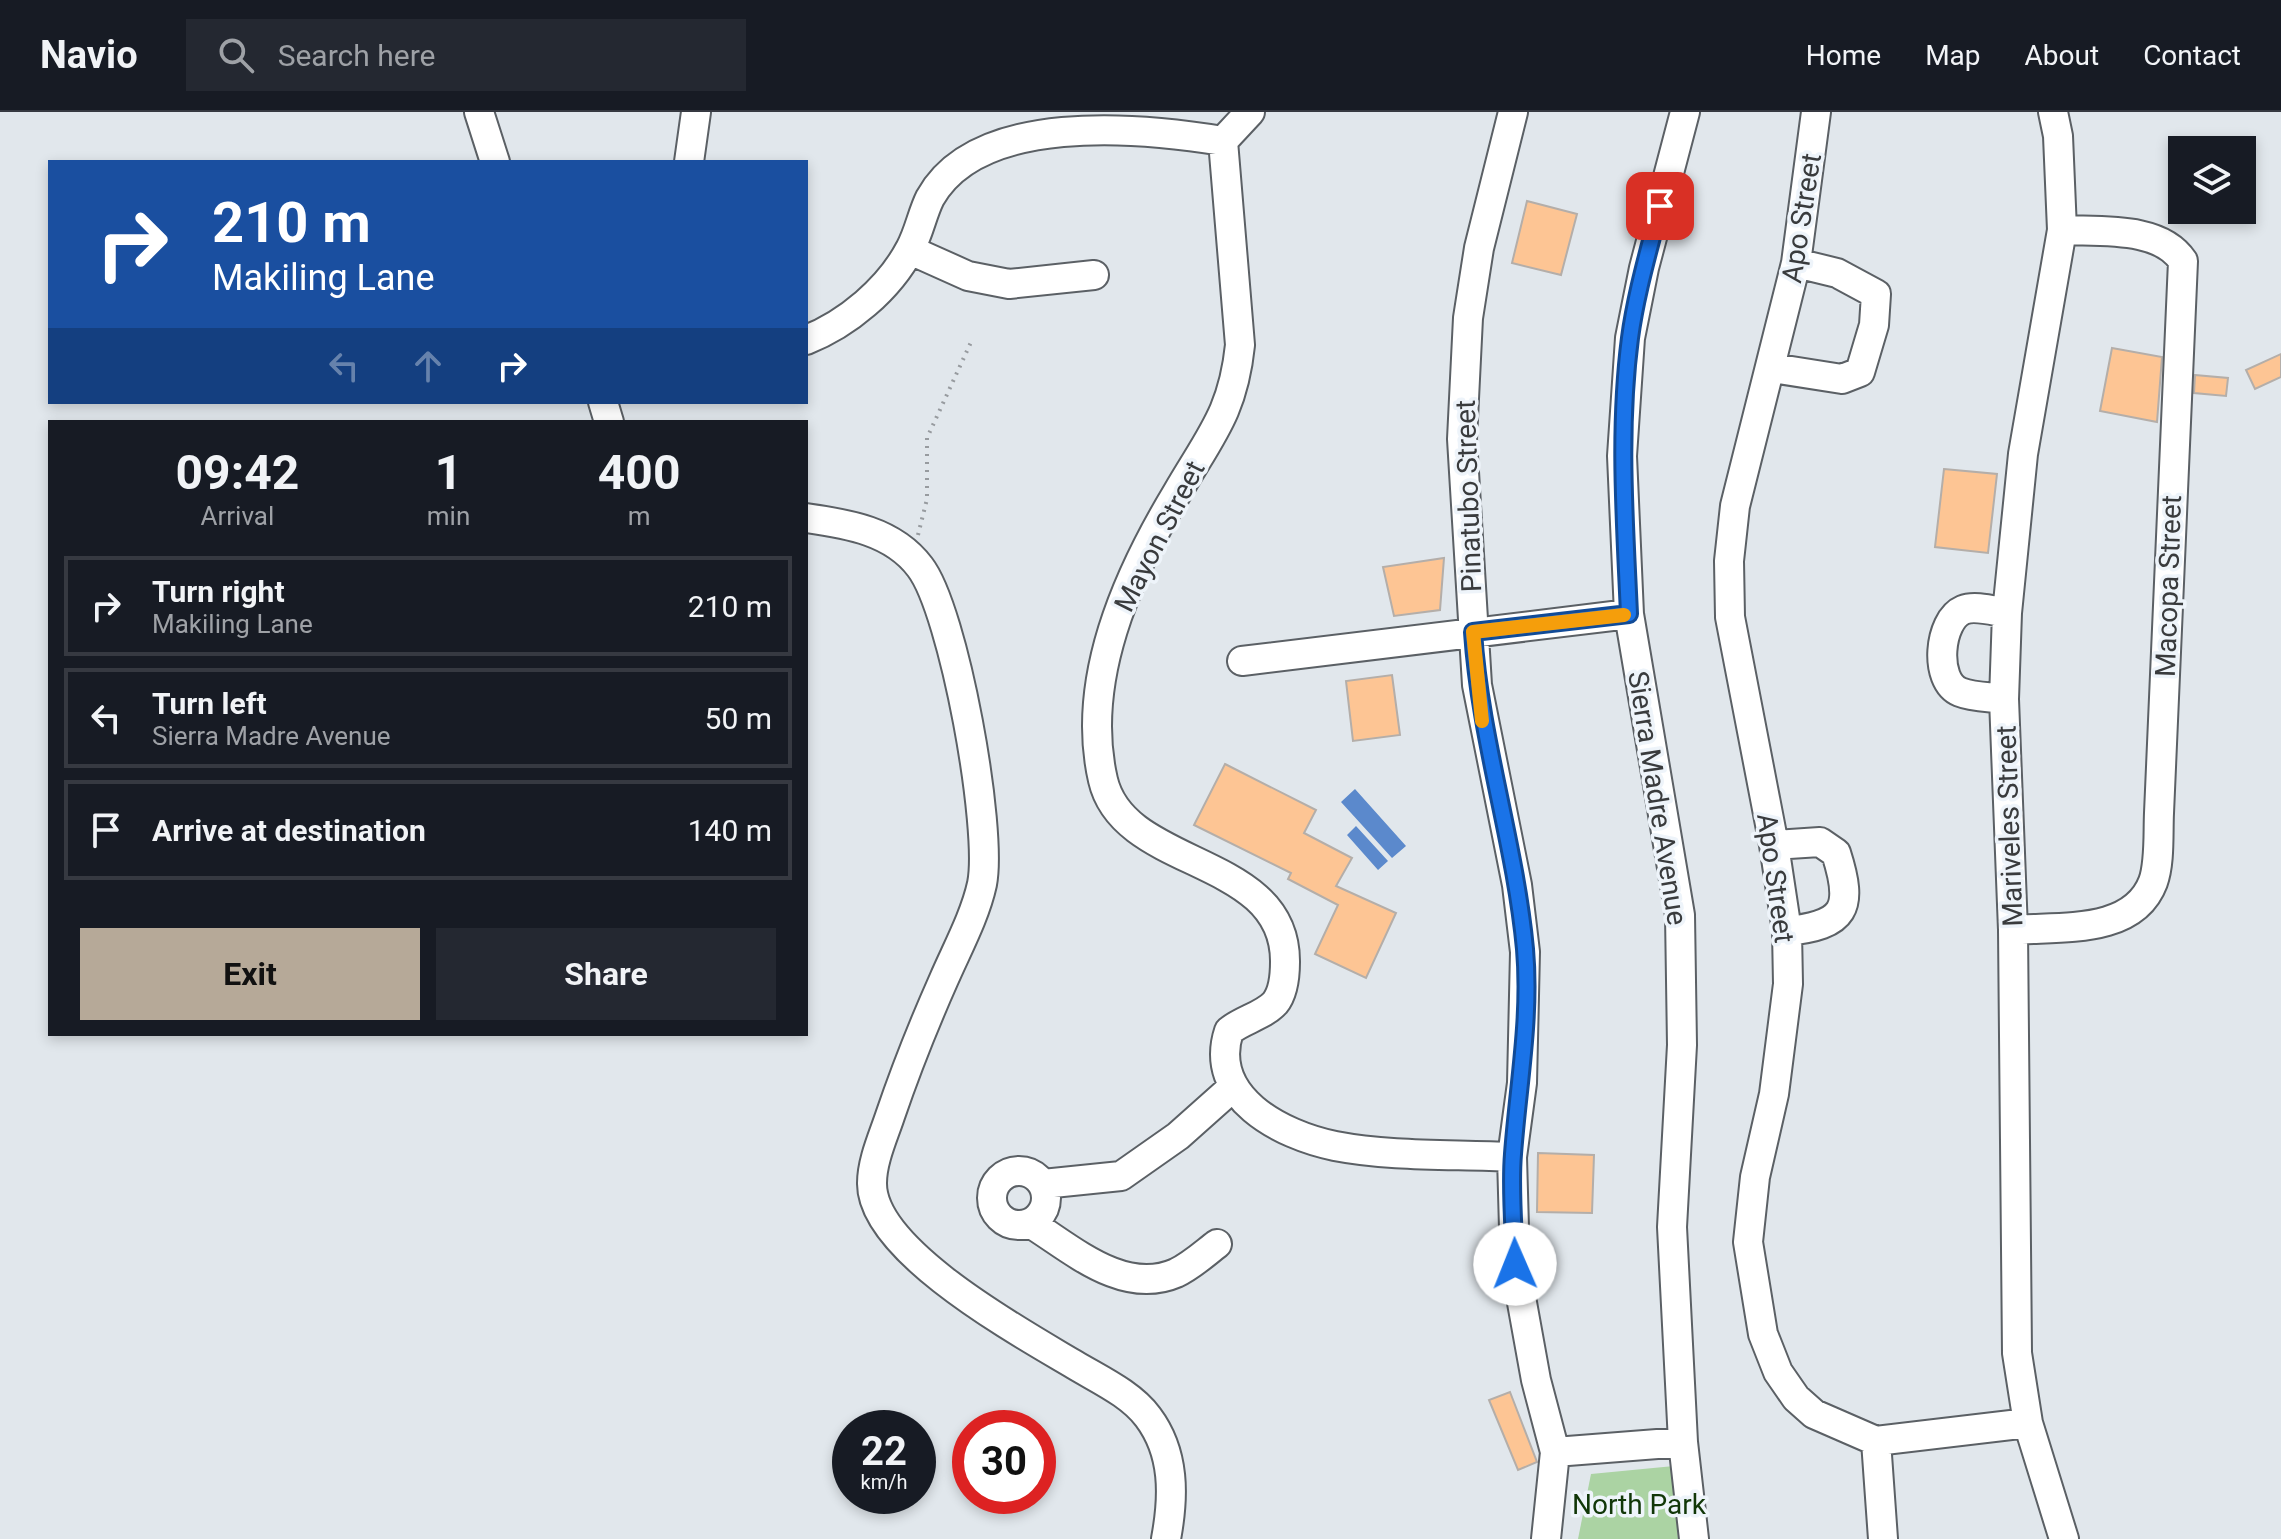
<!DOCTYPE html>
<html lang="en">
<head>
<meta charset="utf-8">
<style>
	:root { --surface:#171b24; --page:#242831; --text:#f1f3f6; --muted:#9ea1a6; --line:#363941; --accent:#b6a998 }
	body { margin:0; font-family:Roboto,sans-serif; background:var(--page); color:var(--text); height:100vh; display:flex; flex-direction:column; font-size:30px; white-space:nowrap }
	* { box-sizing:border-box; margin:0 }
	p { font-size:26px; color:var(--muted) }
	.icon { flex:none; width:44px; height:44px; fill:none; stroke:currentColor; stroke-width:2; stroke-linecap:round; stroke-linejoin:round }
	.map { position:relative; flex:1; overflow:hidden }
	.panel { position:absolute; left:48px; top:308px; width:760px; height:616px; display:flex; flex-direction:column; background:var(--surface); border-radius:0px; box-shadow:0 4px 12px #0003 }
	.panel>* { flex:none }
	.top-card { position:absolute; left:48px; top:48px; width:760px; height:244px; border-radius:0px; box-shadow:0 4px 12px #0003; background:#1a4fa0; color:#fff; overflow:hidden }
	.tools { position:absolute; left:2168px; top:24px; display:grid; gap:16px }
	.tools a { display:grid; place-items:center; width:88px; height:88px; border-radius:0px; background:var(--surface); box-shadow:0 4px 12px #0003; font-size:40px }
	.speed { position:absolute; left:832px; top:1298px; display:flex; gap:16px; font-size:40px; font-weight:700; text-align:center }
	.speed>* { display:grid; place-content:center; width:104px; height:104px; border-radius:50%; background:var(--surface); box-shadow:0 4px 12px #0003; line-height:1 }
	.speed small { font-size:20px; font-weight:400 }
	.speed .limit { border:12px solid #d22; background:#fff; color:#111 }
	.pin { position:absolute; display:grid; place-items:center; width:68px; height:68px; color:#fff; margin:-34px; border-radius:16px; box-shadow:0 4px 12px #0006 }
	.me { position:absolute; width:88px; margin:-44px; rotate:359deg; stroke-linejoin:round; filter:drop-shadow(0 0 6px #0008) }
	.turn { display:flex; align-items:center; gap:28px; height:168px; padding:0 32px; font-size:36px }
	.turn .icon { width:104px; height:104px; stroke-width:2.5 }
	.turn b { display:block; font-size:56px; line-height:68px }
	.lanes { display:flex; align-items:center; height:76px; padding:0 32px; background:#0003; justify-content:center; gap:40px; direction:ltr }
	.lanes .off { opacity:.35 }
	.eta { display:flex; justify-content:space-evenly; align-items:center; height:136px; text-align:center }
	.eta b { font-size:48px; font-weight:700; line-height:56px }
	.cta { display:flex; gap:16px; margin-top:auto; padding:16px 32px }
	.cta a { flex:1; height:92px; border-radius:0px; background:var(--accent); color:#111; font-size:32px; font-weight:700; line-height:92px; text-align:center }
	.cta a+a { background:var(--page); color:var(--text) }
	ul { padding:0; list-style:none }
	li { display:flex; align-items:center; gap:24px; height:100px; margin:0 16px 12px; padding:0 16px; border:4px solid var(--line); border-radius:0px }
	li div { flex:1 }
	li b { display:block; font-size:30px }
	li em { font-style:normal }
	header { display:flex; align-items:center; gap:48px; box-sizing:border-box; height:112px; padding:0 40px; background:var(--surface); border-bottom:2px solid var(--line) }
	header strong { font-size:38px }
	nav { display:flex; gap:44px; margin-inline-start:auto; font-size:28px }
	.search { width:560px; height:72px; background:var(--page); display:flex; align-items:center; gap:20px; box-sizing:border-box; padding:0 28px; border-radius:0px; color:var(--muted); font-size:30px }
	.map>svg:first-child { display:block }
	.green { fill:#abd3a3 }
	.water { fill:#5b89cc }
	.building { fill:#fdc594; stroke:#b4aea9; stroke-width:2 }
	.lines { fill:none; stroke-linecap:round; stroke-linejoin:round }
	.minor-casing { stroke:#5b6065; stroke-width:32 }
	.path { stroke:#979b9f; stroke-width:4; stroke-dasharray:2 6; stroke-linecap:butt }
	.minor { stroke:#fff; stroke-width:28 }
	.route-casing { stroke:#114b97; stroke-width:20 }
	.route { stroke:#1a73e8; stroke-width:14 }
	.slow { stroke:#f59e0b; stroke-width:14 }
	.labels { text-anchor:middle; stroke-width:7; stroke-linejoin:round; paint-order:stroke }
	.street-label { font-size:28px; fill:#393b3d; stroke:#eef4fa }
	.park-label { font-size:28px; fill:#113708; stroke:#eef4fa }
</style>
</head>
<body>
<header>
<strong>Navio</strong>
<div class="search"><svg class="icon" aria-label="search" viewBox="0 0 24 24"><circle cx="10" cy="10" r="6"/><path d="M15 15l6 6"/></svg>Search here</div>
<nav><a>Home</a><a>Map</a><a>About</a><a>Contact</a></nav>
</header>
<div class="map">
<svg width="2281" height="1427" viewBox="0 0 2281 1427">
	<rect width="100%" height="100%" fill="#e1e7ec"/>
	<path class="green" d="M1674,1354L1678,1427H1578L1591,1362Z"/>
	<path class="water" d="M1355,677L1406,734L1392,746L1341,690Z
		M1356,714L1388,749L1378,758L1347,723Z"/>
	<path class="building" d="M1527,89L1577,102L1561,163L1512,151Z
		M2112,236L2162,245L2157,310L2100,299Z
		M2281,242V265L2255,277L2246,258Z
		M2195,263L2228,266L2226,284L2194,281Z
		M1944,357L1997,362L1988,441L1935,435Z
		M1444,446L1440,498L1394,504L1383,455Z
		M1392,563L1400,623L1353,629L1346,569Z
		M1225,652L1316,698L1304,721L1352,746L1336,774L1396,801L1366,866L1315,842L1338,793L1288,767L1291,761L1194,713Z
		M1538,1041L1594,1043L1592,1101L1537,1100Z
		M1510,1280L1537,1350L1518,1358L1489,1288Z"/>
	<g class="lines">
		<g class="minor-casing">
			<path id="minor" d="M479,0L495,50
				M1250,0L1223,29L1240,233C1233,301 1210,324 1177,381C1127,464 1080,569 1103,668C1124,759 1286,742 1285,850C1285,863 1283,881 1275,891C1263,904 1242,908 1229,919C1207,985 1281,1023 1335,1034C1392,1045 1454,1042 1512,1045
				M1513,0L1479,136L1468,206L1462,327L1477,573L1517,773L1525,840L1522,971L1512,1045L1515,1152L1536,1268L1555,1340L1546,1427
				M1685,0L1644,156L1630,226L1622,344L1629,502L1680,803L1682,933L1672,1115L1683,1330L1694,1427
				M1816,0L1796,151L1735,394L1729,449L1730,505L1774,733L1787,819L1788,872L1774,982L1755,1065L1748,1130L1763,1222L1778,1260L1796,1286L1814,1302L1876,1329L2028,1311
				M2053,0L2058,24L2062,118L2023,342L2007,501L2004,587L2013,818L2017,1241L2028,1311L2064,1427
				M689,50L696,0
				M910,138L968,164L1009,172L1094,163
				M806,228C847,212 889,177 910,137C919,121 922,102 930,86C978,0 1138,15 1223,29
				M1772,256L1842,267L1860,260L1874,213L1876,182L1837,161L1796,151
				M603,290L609,310
				M806,406C848,412 893,419 920,455C954,499 993,717 982,772C975,804 957,837 944,867C924,912 906,957 890,1004C883,1025 872,1049 872,1071C871,1139 1023,1222 1075,1253C1100,1268 1131,1282 1148,1305C1175,1341 1174,1384 1166,1427
				M1242,549L1629,502
				M2004,587C1990,585 1972,585 1960,580C1933,569 1939,508 1963,498C1975,493 1994,499 2007,501
				M1774,733L1820,730L1836,741C1854,797 1845,813 1787,819
				M2013,818C2060,814 2133,823 2153,770C2160,751 2158,722 2159,701L2183,149C2160,114 2101,120 2062,118
				M992 1086a27 27 0 1 1 54 0a27 27 0 1 1-54 0Z
				M1043,1072L1121,1064L1178,1024L1233,975
				M1030,1111C1072,1137 1123,1184 1176,1161C1191,1154 1204,1142 1217,1132
				M1876,1329L1883,1427
				M1555,1340L1683,1330"/>
		</g>
		<path class="path" d="M918,423L927,387V326L972,228"/>
		<use href="#minor" class="minor"/>
	</g>
	<g class="lines">
		<g class="route-casing">
			<path id="route" d="M1515,1152C1514,1116 1510,1078 1513,1042C1518,974 1531,906 1525,837C1515,730 1480,628 1473,520L1629,502C1625,410 1618,318 1630,226C1636,181 1649,138 1660,94"/>
		</g>
		<use href="#route" class="route"/>
		<path class="slow" d="M1482,609L1473,520L1624,503"/>
	</g>
	<g class="labels">
		<g class="street-label">
			<text transform="translate(1801 106) rotate(-81)" y="10">Apo Street</text>
			<text transform="translate(1468 384) rotate(-92)" y="10">Pinatubo Street</text>
			<text transform="translate(1159 424) rotate(-63)" y="10">Mayon Street</text>
			<text transform="translate(2168 474) rotate(-88)" y="10">Macopa Street</text>
			<text transform="translate(1658 686) rotate(81)" y="10">Sierra Madre Avenue</text>
			<text transform="translate(2009 714) rotate(-92)" y="10">Mariveles Street</text>
			<text transform="translate(1776 766) rotate(82)" y="10">Apo Street</text>
		</g>
		<g class="park-label">
			<text x="1639" y="1402">North Park</text>
		</g>
	</g>
</svg>
<div class="tools">
<a><svg class="icon" aria-label="layers" viewBox="0 0 24 24"><path d="M12 4l9 5-9 5-9-5zM3 14l9 5 9-5"/></svg></a>
</div>
<div class="speed"><div>22<small>km/h</small></div><div class="limit">30</div></div>
<div class="pin" style="left:1660px;top:94px;background:#d93025"><svg class="icon" aria-label="arrive" viewBox="0 0 24 24"><path d="M6 21V4h12l-3 4 3 4H6"/></svg></div>
<svg class="me" style="left:1515px;top:1152px" viewBox="-20 -20 40 40"><circle r="19" fill="#fff"/><path d="M0-13L10 11 0 6-10 11z" fill="#1a73e8"/></svg>
<div class="top-card">
<div class="turn"><svg class="icon" aria-label="right" viewBox="0 0 24 24"><path d="M7 20v-9h11M14 6l5 5-5 5"/></svg><div><b>210 m</b>Makiling Lane</div></div>
<div class="lanes"><svg class="icon off" aria-label="left" viewBox="0 0 24 24"><path d="M17 20v-9H6M10 6l-5 5 5 5"/></svg><svg class="icon off" aria-label="ahead" viewBox="0 0 24 24"><path d="M12 20V5M6 11l6-6 6 6"/></svg><svg class="icon" aria-label="right" viewBox="0 0 24 24"><path d="M7 20v-9h11M14 6l5 5-5 5"/></svg></div>
</div>
<section class="panel">
<div class="eta">
<div><b>09:42</b><p>Arrival</p></div>
<div><b>1</b><p>min</p></div>
<div><b>400</b><p>m</p></div>
</div>
<ul>
<li><svg class="icon" aria-label="right" viewBox="0 0 24 24"><path d="M7 20v-9h11M14 6l5 5-5 5"/></svg><div><b>Turn right</b><p>Makiling Lane</p></div><em>210 m</em></li>
<li><svg class="icon" aria-label="left" viewBox="0 0 24 24"><path d="M17 20v-9H6M10 6l-5 5 5 5"/></svg><div><b>Turn left</b><p>Sierra Madre Avenue</p></div><em>50 m</em></li>
<li><svg class="icon" aria-label="arrive" viewBox="0 0 24 24"><path d="M6 21V4h12l-3 4 3 4H6"/></svg><div><b>Arrive at destination</b></div><em>140 m</em></li>
</ul>
<div class="cta"><a>Exit</a><a>Share</a></div>
</section>
</div>
</body>
</html>
